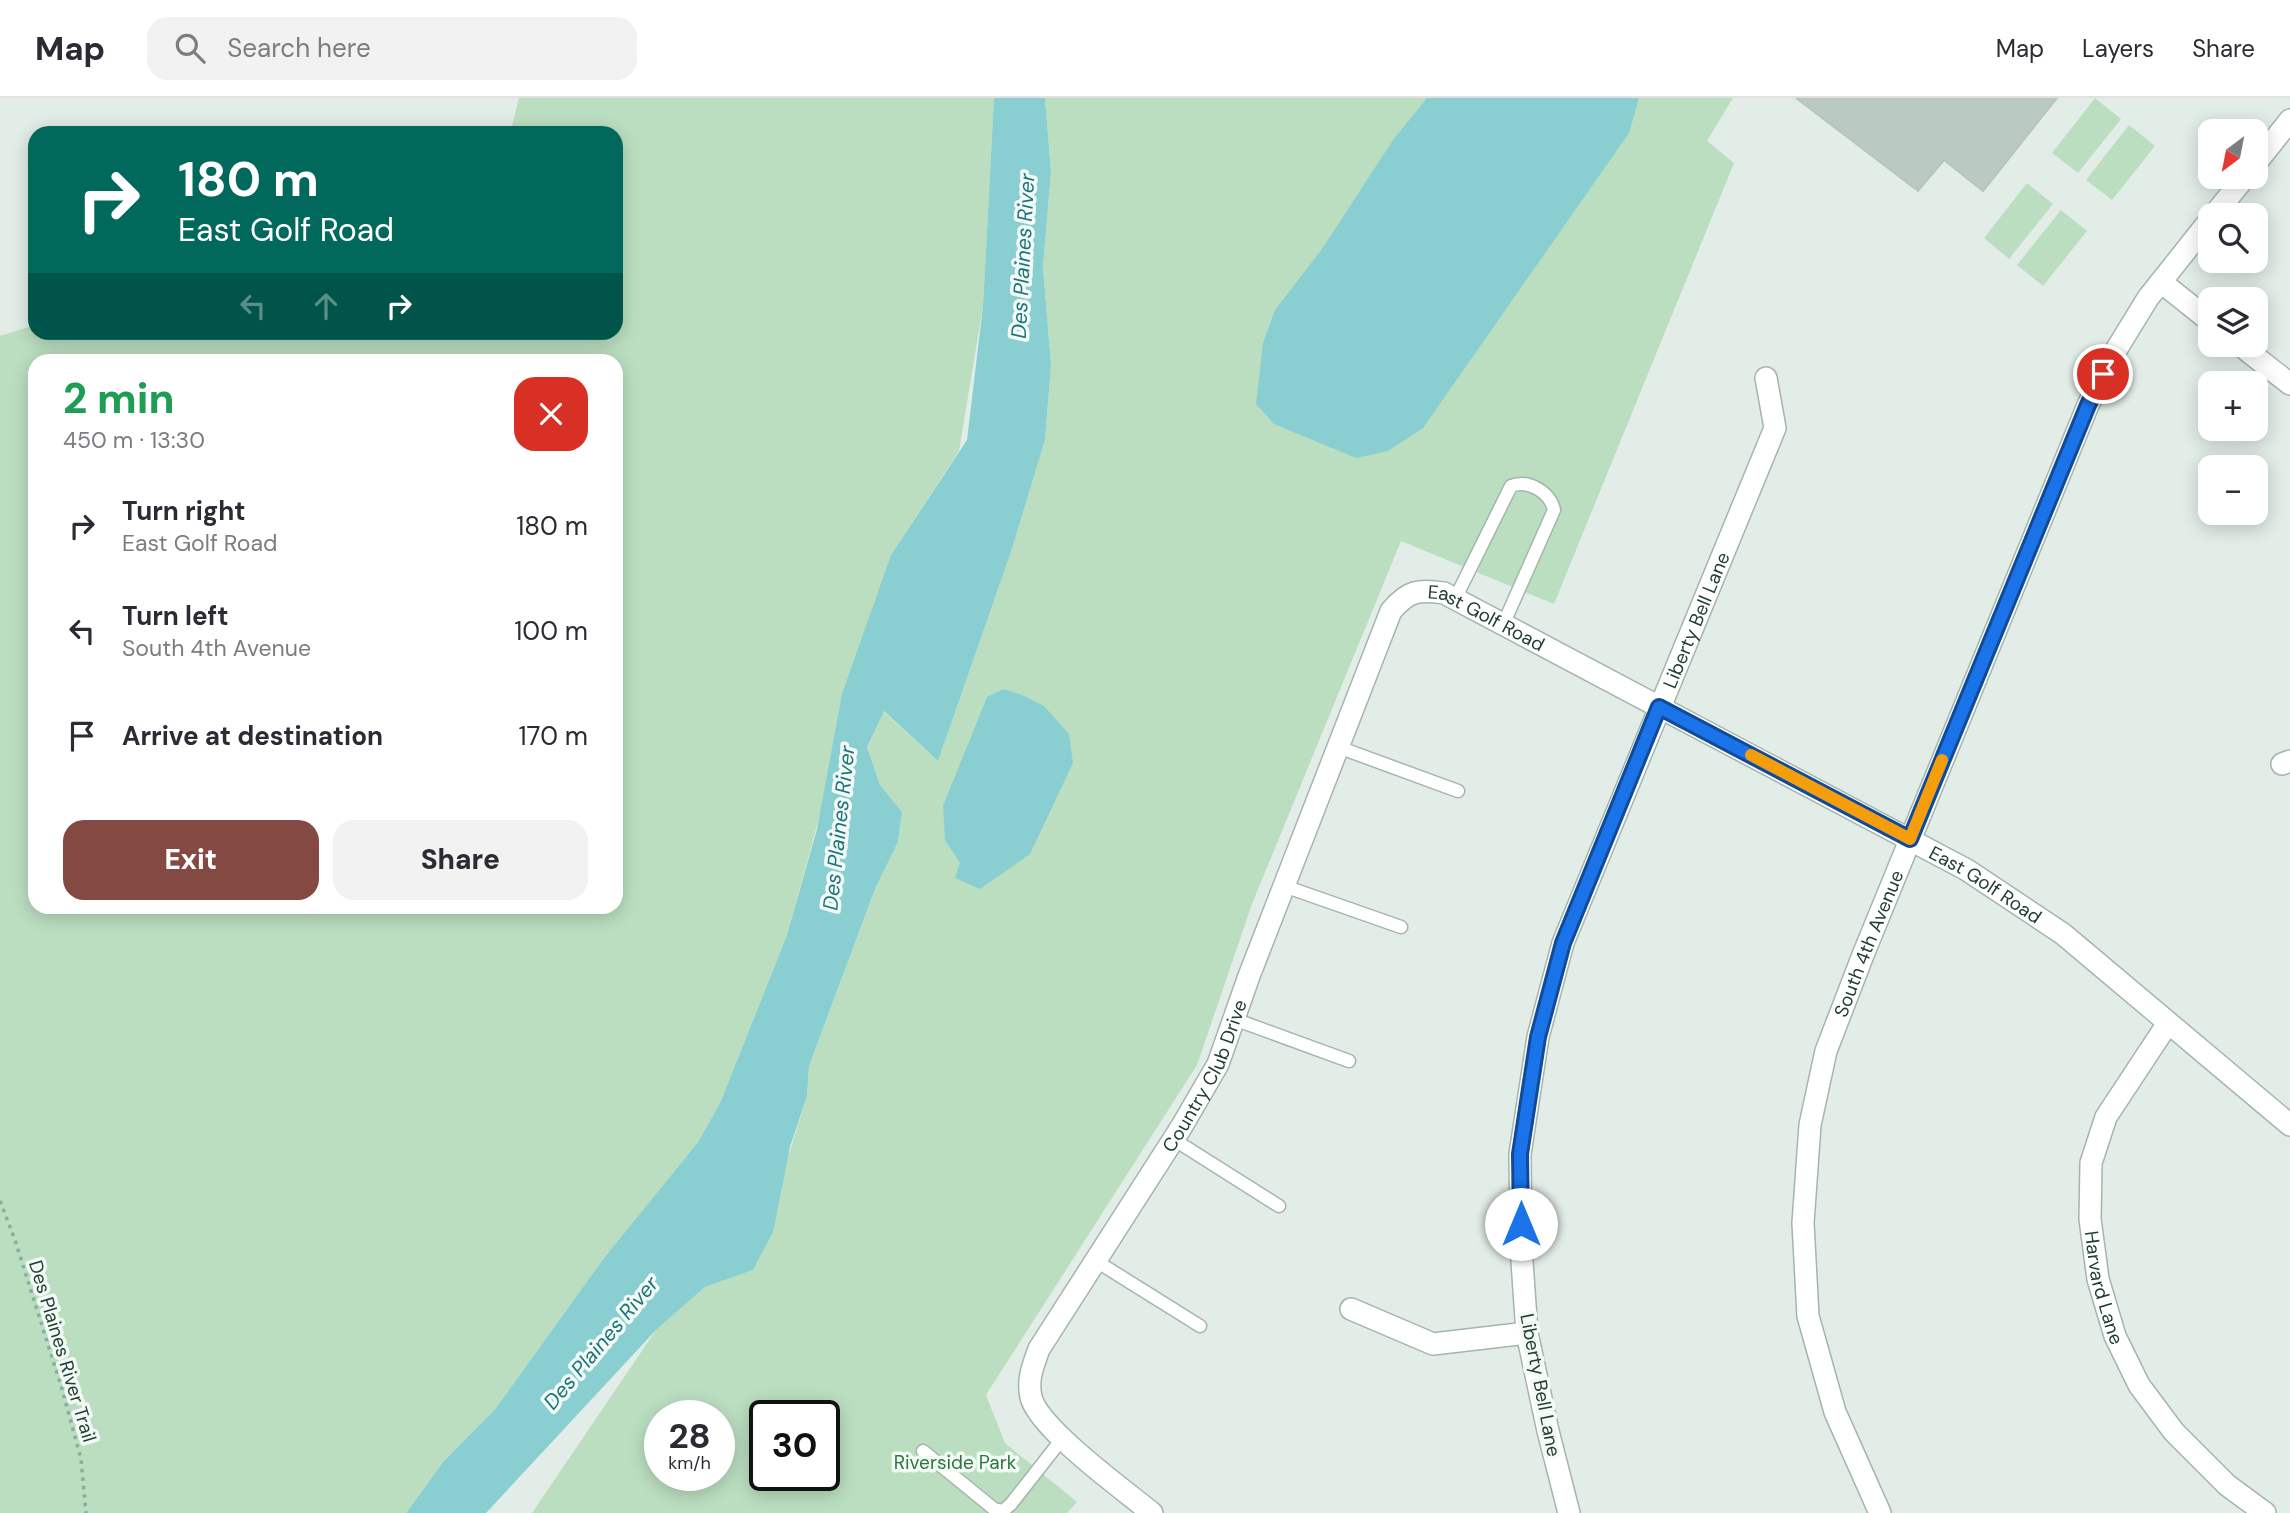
<!DOCTYPE html>
<html lang="en">
<head>
<meta charset="utf-8">
<style>
	:root { --surface:#fff; --page:#f2f2f3; --text:#2b2b33; --muted:#7c7c81; --line:#e1e1e2; --accent:#854944 }
	body { margin:0; font-family:"DM Sans",sans-serif; background:var(--page); color:var(--text); height:100vh; display:flex; flex-direction:column; font-size:26px; white-space:nowrap }
	* { box-sizing:border-box; margin:0 }
	p { font-size:23px; color:var(--muted) }
	.icon { flex:none; width:38px; height:38px; fill:none; stroke:currentColor; stroke-width:2; stroke-linecap:round; stroke-linejoin:round }
	.map { position:relative; flex:1; overflow:hidden }
	.details { position:absolute; left:28px; top:256px; width:595px; height:560px; display:flex; flex-direction:column; background:var(--surface); border-radius:21px; box-shadow:0 4px 18px #0003 }
	.details>* { flex:none }
	.banner { position:absolute; left:28px; top:28px; width:595px; height:214px; border-radius:21px; box-shadow:0 4px 18px #0003; background:#00695c; color:#fff; overflow:hidden }
	.needle { width:46px; rotate:212deg }
	.tools { position:absolute; left:2198px; top:21px; display:grid; gap:14px }
	.tools a { display:grid; place-items:center; width:70px; height:70px; border-radius:14px; background:var(--surface); box-shadow:0 4px 18px #0003; font-size:35px }
	.speed { position:absolute; left:644px; top:1302px; display:flex; gap:14px; font-size:35px; font-weight:700; text-align:center }
	.speed>* { display:grid; place-content:center; width:91px; height:91px; border-radius:50%; background:var(--surface); box-shadow:0 4px 18px #0003; line-height:1 }
	.speed small { font-size:18px; font-weight:400 }
	.speed .limit { border:4px solid #111; border-radius:10px; background:#fff; color:#111 }
	.pin { position:absolute; display:grid; place-items:center; width:60px; height:60px; color:#fff; margin:-30px; border:4px solid #fff; border-radius:50%; box-shadow:0 2px 7px #0007 }
	.me { position:absolute; width:77px; margin:-38px; rotate:0deg; stroke-linejoin:round; filter:drop-shadow(0 0 5px #0008) }
	.turn { display:flex; align-items:center; gap:24px; height:147px; padding:0 35px; font-size:32px }
	.turn .icon { width:91px; height:91px; stroke-width:2.5 }
	.turn b { display:block; font-size:49px; line-height:60px }
	.lanes { display:flex; align-items:center; height:66px; padding:0 35px; background:#0003; justify-content:center; gap:35px; direction:ltr }
	.lanes .off { opacity:.35 }
	.round { display:grid; place-items:center; flex:none; width:74px; height:74px; border-radius:21px; background:var(--page) }
	.headline { display:flex; align-items:center; justify-content:space-between; height:119px; padding:0 35px }
	h1 { font-size:42px; font-weight:800; line-height:52px; color:#1e9e55 }
	.action { display:flex; gap:14px; margin-top:auto; padding:14px 35px }
	.action a { flex:1; height:80px; border-radius:21px; background:var(--accent); color:#fff; font-size:28px; font-weight:800; line-height:80px; text-align:center }
	.action a+a { background:var(--page); color:var(--text) }
	ul { padding:0; list-style:none }
	li { display:flex; align-items:center; gap:21px; height:105px; padding:0 35px }
	li div { flex:1 }
	li b { display:block; font-size:26px }
	li em { font-style:normal }
	header { display:flex; align-items:center; gap:42px; box-sizing:border-box; height:98px; padding:0 35px; background:var(--surface); border-bottom:2px solid var(--line) }
	header strong { font-size:33px }
	nav { display:flex; gap:38px; margin-inline-start:auto; font-size:24px }
	.search { width:490px; height:63px; background:var(--page); display:flex; align-items:center; gap:18px; box-sizing:border-box; padding:0 24px; border-radius:21px; color:var(--muted); font-size:26px }
	.map>svg:first-child { display:block }
	.green { fill:#bbdec0; fill-rule:evenodd }
	.water { fill:#89cfd2 }
	.building { fill:#bacac2; stroke:#b4c6bd; stroke-width:2 }
	.lines { fill:none; stroke-linecap:round; stroke-linejoin:round }
	.lane-casing { stroke:#a5b5ad; stroke-width:15 }
	.street-casing { stroke:#a5b5ad; stroke-width:24 }
	.path { stroke:#82b19d; stroke-width:3.5; stroke-dasharray:3.5 5; stroke-linecap:butt }
	.lane { stroke:#fff; stroke-width:12 }
	.street { stroke:#fff; stroke-width:21 }
	.route-casing { stroke:#114b97; stroke-width:18 }
	.route { stroke:#1a73e8; stroke-width:12 }
	.slow { stroke:#f59e0b; stroke-width:12 }
	.labels { text-anchor:middle; stroke-width:7; stroke-linejoin:round; paint-order:stroke }
	.street-label { font-size:19px; fill:#223e33; stroke:#f3f9f5 }
	.park-label { font-size:19px; fill:#2b7640; stroke:#f3f9f5 }
	.water-label { font-size:21px; font-style:italic; fill:#1b757b; stroke:#f3f9f5 }
</style>
</head>
<body>
<header>
<strong>Map</strong>
<div class="search"><svg class="icon" aria-label="search" viewBox="0 0 24 24"><circle cx="10" cy="10" r="6"/><path d="M15 15l6 6"/></svg>Search here</div>
<nav><a>Map</a><a>Layers</a><a>Share</a></nav>
</header>
<div class="map">
<svg width="2290" height="1415" viewBox="0 0 2290 1415">
	<rect width="100%" height="100%" fill="#e2ede7"/>
	<path class="green" d="M519,0H994L983,208L959,353L891,457L787,837L720,1005L698,1044L604,1160L496,1310L443,1364L406,1415H0V238L35,227V234H616V35H508L512,28ZM35,262H616V808H35Z
		M1045,0H1733L1707,43L1734,65L1554,506L1401,443L1252,806L1197,967L986,1297L1005,1345L1077,1404L1067,1415H532L656,1232L705,1189L753,1172L807,998L809,968L875,791L898,744L902,715L880,687L867,649L883,613L938,663L1011,454L1045,342L1051,267L1043,169L1051,74ZM660,1318H719V1377H660ZM765,1318H824V1377H765Z
		M2095,0L2121,21L2078,75L2052,55Z
		M2129,27L2155,48L2112,102L2086,82Z
		M2027,85L2053,106L2009,161L1984,140Z
		M2061,112L2087,133L2043,188L2017,167Z"/>
	<path class="water" d="M994,0H1045L1051,74L1043,169L1051,267L1045,342L1011,454L938,663L884,613L867,649L880,687L902,714L898,744L875,791L809,968L807,998L790,1049L773,1134L753,1172L705,1189L656,1232L486,1415H406L443,1364L496,1310L604,1160L698,1044L720,1005L787,837L817,731L842,596L891,457L967,342L983,208Z
		M1427,0H1639L1629,35L1423,330L1388,353L1356,360L1274,326L1256,306L1263,245L1275,212L1322,151L1393,42Z
		M1004,591L1022,597L1044,608L1069,636L1073,665L1030,756L980,791L955,780L960,765L945,742L943,708L987,599Z"/>
	<path class="building" d="M1796,0H2057L1983,93L1944,62L1918,93Z"/>
	<g class="lines">
		<g class="lane-casing">
			<path id="lane" d="M1455,501L1511,388C1528,381 1550,394 1554,412L1503,527
				M1338,649L1458,693
				M1284,788L1401,829
				M1234,921L1349,963
				M1173,1041L1279,1108
				M1096,1163L1200,1228
				M923,1353L994,1411L1003,1413L1011,1406L1062,1341"/>
		</g>
		<g class="street-casing">
			<g id="street">
				<path d="M2256,65L2290,22"/>
				<path d="M2214,117L2245,79"/>
				<path d="M2161,184L2210,223"/>
				<path d="M2240,247L2290,286"/>
				<path d="M2282,666L2290,663"/>
				<path id="s1" d="M2168,925L2106,1019L2091,1065L2090,1121L2098,1181L2115,1238L2139,1287L2174,1334L2227,1387L2265,1415"/>
				<path d="M1351,1211L1433,1246L1527,1235"/>
				<path id="s2" d="M1152,1415C1124,1392 1038,1330 1031,1299C1027,1281 1033,1268 1039,1251L1182,1028L1218,966L1249,878L1391,513C1408,493 1418,491 1444,495L1967,772L2063,836L2290,1027"/>
				<path id="s3" d="M1569,1415L1548,1333L1527,1235L1521,1149L1520,1056L1538,939L1563,845L1775,330L1766,280"/>
				<path id="s4" d="M1880,1415L1835,1314L1808,1218L1803,1125L1810,1027L1826,953L1863,857L2088,307L2113,257L2148,200L2210,122"/>
			</g>
		</g>
		<path class="path" d="M0,1103L15,1142L62,1291L81,1361L86,1415"/>
		<use href="#lane" class="lane"/>
		<use href="#street" class="street"/>
	</g>
	<g class="lines">
		<g class="route-casing">
			<path id="route" d="M1521,1126L1520,1056L1538,939L1563,845L1659,609L1910,741L2088,307L2103,276"/>
		</g>
		<use href="#route" class="route"/>
		<path class="slow" d="M1751,657L1910,741L1942,662"/>
	</g>
	<g class="labels">
		<g class="street-label">
			<text dy="7" stroke="none"><textPath href="#s3" startOffset="929">Liberty Bell Lane</textPath></text>
			<text dy="7" stroke="none"><textPath href="#s2" startOffset="1148">East Golf Road</textPath></text>
			<text dy="7" stroke="none"><textPath href="#s2" startOffset="1715">East Golf Road</textPath></text>
			<text dy="7" stroke="none"><textPath href="#s4" startOffset="593">South 4th Avenue</textPath></text>
			<text dy="7" stroke="none"><textPath href="#s2" startOffset="539">Country Club Drive</textPath></text>
			<text dy="7" stroke="none"><textPath href="#s1" startOffset="287">Harvard Lane</textPath></text>
			<text transform="translate(63 1253) rotate(73)" y="7">Des Plaines River Trail</text>
			<text transform="translate(1541 1287) rotate(79)" y="7">Liberty Bell Lane</text>
		</g>
		<g class="park-label">
			<text x="955" y="1371">Riverside Park</text>
		</g>
		<g class="water-label">
			<text transform="translate(1023 158) rotate(-87)" y="7">Des Plaines River</text>
			<text transform="translate(839 730) rotate(-84)" y="7">Des Plaines River</text>
			<text transform="translate(601 1245) rotate(-50)" y="7">Des Plaines River</text>
		</g>
	</g>
</svg>
<div class="tools">
<a><svg class="needle" viewBox="-14 -14 28 28"><path d="M0-13l5 13h-10z" fill="#e53935"/><path d="M0 13l5-13h-10z" fill="#7c7c81"/></svg></a>
<a><svg class="icon" aria-label="search" viewBox="0 0 24 24"><circle cx="10" cy="10" r="6"/><path d="M15 15l6 6"/></svg></a>
<a><svg class="icon" aria-label="layers" viewBox="0 0 24 24"><path d="M12 4l9 5-9 5-9-5zM3 14l9 5 9-5"/></svg></a>
<a>+</a>
<a>−</a>
</div>
<div class="speed"><div>28<small>km/h</small></div><div class="limit">30</div></div>
<div class="pin" style="left:2103px;top:276px;background:#d93025"><svg class="icon" aria-label="arrive" viewBox="0 0 24 24"><path d="M6 21V4h12l-3 4 3 4H6"/></svg></div>
<svg class="me" style="left:1521px;top:1126px" viewBox="-20 -20 40 40"><circle r="19" fill="#fff"/><path d="M0-13L10 11 0 6-10 11z" fill="#1a73e8"/></svg>
<div class="banner">
<div class="turn"><svg class="icon" aria-label="right" viewBox="0 0 24 24"><path d="M7 20v-9h11M14 6l5 5-5 5"/></svg><div><b>180 m</b>East Golf Road</div></div>
<div class="lanes"><svg class="icon off" aria-label="left" viewBox="0 0 24 24"><path d="M17 20v-9H6M10 6l-5 5 5 5"/></svg><svg class="icon off" aria-label="ahead" viewBox="0 0 24 24"><path d="M12 20V5M6 11l6-6 6 6"/></svg><svg class="icon" aria-label="right" viewBox="0 0 24 24"><path d="M7 20v-9h11M14 6l5 5-5 5"/></svg></div>
</div>
<section class="details">
<div class="headline"><div><h1>2 min</h1><p>450 m · 13:30</p></div><a class="round" style="background:#d93025;color:#fff"><svg class="icon" aria-label="close" viewBox="0 0 24 24"><path d="M6 6l12 12M18 6L6 18"/></svg></a></div>
<ul>
<li><svg class="icon" aria-label="right" viewBox="0 0 24 24"><path d="M7 20v-9h11M14 6l5 5-5 5"/></svg><div><b>Turn right</b><p>East Golf Road</p></div><em>180 m</em></li>
<li><svg class="icon" aria-label="left" viewBox="0 0 24 24"><path d="M17 20v-9H6M10 6l-5 5 5 5"/></svg><div><b>Turn left</b><p>South 4th Avenue</p></div><em>100 m</em></li>
<li><svg class="icon" aria-label="arrive" viewBox="0 0 24 24"><path d="M6 21V4h12l-3 4 3 4H6"/></svg><div><b>Arrive at destination</b></div><em>170 m</em></li>
</ul>
<div class="action"><a>Exit</a><a>Share</a></div>
</section>
</div>
</body>
</html>
